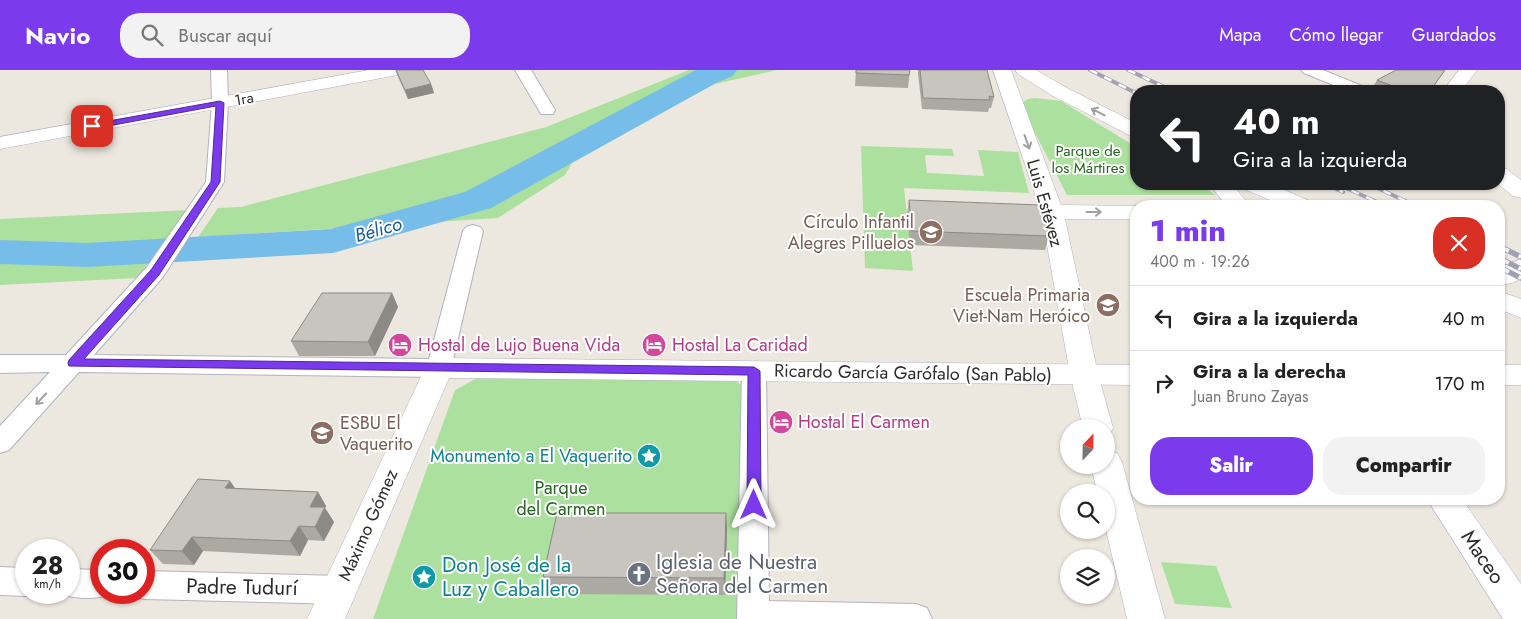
<!DOCTYPE html>
<html lang="es">
<head>
<meta charset="utf-8">
<style>
	:root { --surface:#fff; --page:#f2f2f2; --text:#222; --muted:#767676; --line:#e0e0e0; --accent:#7c3aed }
	body { margin:0; font-family:Jost,sans-serif; background:var(--page); color:var(--text); height:100vh; display:flex; flex-direction:column; font-size:19px; white-space:nowrap }
	* { box-sizing:border-box; margin:0 }
	p { font-size:16px; color:var(--muted) }
	.icon { flex:none; width:28px; height:28px; fill:none; stroke:currentColor; stroke-width:2; stroke-linecap:round; stroke-linejoin:round }
	.map { position:relative; flex:1; overflow:hidden }
	.sheet { position:absolute; left:1130px; top:130px; width:375px; height:305px; display:flex; flex-direction:column; background:var(--surface); border-radius:20px; box-shadow:0 1px 4px #0004 }
	.sheet>* { flex:none }
	.hud { position:absolute; left:1130px; top:15px; width:375px; height:105px; border-radius:20px; box-shadow:0 1px 4px #0004; background:#202124; color:#fff; overflow:hidden }
	.needle { width:32px; rotate:22deg }
	.tools { position:absolute; left:1060px; top:349px; display:grid; gap:10px }
	.tools a { display:grid; place-items:center; width:55px; height:55px; border-radius:50%; background:var(--surface); box-shadow:0 1px 4px #0004; font-size:25px }
	.speed { position:absolute; left:15px; top:469px; display:flex; gap:10px; font-size:25px; font-weight:700; text-align:center }
	.speed>* { display:grid; place-content:center; width:65px; height:65px; border-radius:50%; background:var(--surface); box-shadow:0 1px 4px #0004; line-height:1 }
	.speed small { font-size:12px; font-weight:400 }
	.speed .limit { border:8px solid #d22; background:#fff; color:#111 }
	.pin { position:absolute; display:grid; place-items:center; width:42px; height:42px; color:#fff; margin:-21px; border-radius:10px; box-shadow:0 2px 8px #0006 }
	.me { position:absolute; width:55px; margin:-28px; rotate:0deg; stroke-linejoin:round; filter:drop-shadow(0 0 4px #0008) }
	.turn { display:flex; align-items:center; gap:18px; height:105px; padding:0 20px; font-size:22px }
	.turn .icon { width:65px; height:65px; stroke-width:2.5 }
	.turn b { display:block; font-size:35px; line-height:42px }
	.round { display:grid; place-items:center; flex:none; width:52px; height:52px; border-radius:20px; background:var(--page) }
	.overview { display:flex; align-items:center; justify-content:space-between; height:85px; padding:0 20px }
	h1 { font-size:30px; font-weight:800; line-height:38px; color:var(--accent) }
	.primary-button { display:flex; gap:10px; margin-top:auto; padding:10px 20px }
	.primary-button a { flex:1; height:58px; border-radius:20px; background:var(--accent); color:#fff; font-size:20px; font-weight:800; line-height:58px; text-align:center }
	.primary-button a+a { background:var(--page); color:var(--text) }
	ul { padding:0; list-style:none }
	li { display:flex; align-items:center; gap:15px; height:65px; padding:0 20px; border-top:1px solid var(--line) }
	li div { flex:1 }
	li b { display:block; font-size:19px }
	li em { font-style:normal }
	header { display:flex; align-items:center; gap:30px; box-sizing:border-box; height:70px; padding:0 25px; background:var(--accent); color:#fff }
	header strong { font-size:24px }
	nav { display:flex; gap:28px; margin-inline-start:auto; font-size:18px }
	.search { width:350px; height:45px; background:var(--page); display:flex; align-items:center; gap:12px; box-sizing:border-box; padding:0 18px; border-radius:20px; color:var(--muted); font-size:19px }
	.map>svg:first-child { display:block }
	.green { fill:#ace09e }
	.lines { fill:none; stroke-linecap:round; stroke-linejoin:round }
	.river { fill:#77bde9; fill-rule:evenodd }
	.minor-casing { stroke:#b2b3be; stroke-width:2 }
	.tertiary-casing { stroke:#b2b3be; stroke-width:1 }
	.secondary-casing { stroke:#b2b3be; stroke-width:1 }
	.minor { fill:#fff; fill-rule:evenodd }
	.tertiary { fill:#fff; fill-rule:evenodd }
	.secondary { fill:#fff; fill-rule:evenodd }
	.rail-far1-casing { stroke:#a1a2b5; stroke-width:4 }
	.rail-casing { stroke:#a1a2b5; stroke-width:5.5 }
	.rail-far1 { stroke:#fff; stroke-width:2.5; stroke-dasharray:8; stroke-linecap:butt }
	.rail { stroke:#fff; stroke-width:4; stroke-dasharray:11; stroke-linecap:butt }
	.wall { fill:#aca9a3 }
	.shaded-wall { fill:#8c8a85 }
	.building { fill:#c8c5be; stroke:#8c8a85 }
	.oneway { stroke:#a0a0a0 }
	.route { fill:#7c3aed; stroke:#51269a }
	.labels { text-anchor:middle; stroke-width:4; stroke-linejoin:round; paint-order:stroke }
	.far-street-label { font-size:15px; fill:#2c2c2c; stroke:#fff }
	.far-park-label { font-size:15px; fill:#24661e; stroke:#fff }
	.street-label { font-size:18px; fill:#2c2c2c; stroke:#fff }
	.education-label { font-size:18px; fill:#785e54; stroke:#fff; text-anchor:end }
	.hotel-label { font-size:18px; fill:#b23c85; stroke:#fff; text-anchor:start }
	.culture-label { font-size:18px; fill:#0d838f; stroke:#fff; text-anchor:end }
	.park-label { font-size:18px; fill:#24661e; stroke:#fff }
	.water-label { font-size:19px; font-style:italic; fill:#145a98; stroke:#fff }
	.near-street-label { font-size:21px; fill:#2c2c2c; stroke:#fff }
	.near-worship-label { font-size:21px; fill:#5b616d; stroke:#fff; text-anchor:start }
	.near-culture-label { font-size:21px; fill:#0d838f; stroke:#fff; text-anchor:start }
</style>
</head>
<body>
<header>
<strong>Navio</strong>
<div class="search"><svg class="icon" aria-label="search" viewBox="0 0 24 24"><circle cx="10" cy="10" r="6"/><path d="M15 15l6 6"/></svg>Buscar aquí</div>
<nav><a>Mapa</a><a>Cómo llegar</a><a>Guardados</a></nav>
</header>
<div class="map">
<svg width="1521" height="549" viewBox="0 0 1521 549">
	<rect width="100%" height="100%" fill="#ede8df"/>
	<path class="green" d="M689,0H777L715,14L576,86L565,105L498,148L198,167L218,138L241,137L546,57Z
		M1035,28L1061,31L1136,77V114H1198L1216,125H1067L1020,34L1028,29Z
		M861,76L952,79L954,86L925,85L927,103L984,106L978,80L1018,82L1029,123L904,118L913,201L865,198Z
		M189,140L137,208L0,215V149Z
		M477,308L732,309L750,320L741,549H373L455,320Z
		M1161,492L1216,496L1232,538L1175,534Z"/>
	<g class="lines">
		<path class="river" d="M737,0L733,6L716,13L491,138L347,179L333,183L87,197L0,194V170L87,173L331,159L465,122L696,0Z"/>
		<g class="minor-casing">
			<path id="minor" d="M211,0H227L228,33L224,112L163,207L94,285L429,289L463,161L466,157L473,155L480,157L483,161L451,298L448,304L439,307L79,302L9,380L0,383V356L50,302L0,303V285H66L147,197L206,112L212,33Z
				M515,0H531L555,40L553,44H541Z
				M1301,0H1323L1367,18L1369,21H1348L1304,3Z
				M754,292L763,295L766,301L769,531L916,534L927,538L932,549H737L742,301L745,295Z
				M0,497L26,498V522H35L26,526L0,525Z
				M69,499L101,500V522L112,524C95,530 75,529 58,523L69,522Z
				M144,501L340,506L351,510L356,520L351,530L340,534L144,529L133,525L132,522H144Z"/>
		</g>
		<g class="tertiary-casing">
			<path id="tertiary" d="M439,288L1136,295V315L449,308L345,549H307L425,298L429,291Z"/>
		</g>
		<g class="secondary-casing">
			<path id="secondary" d="M369,0H407L404,4L398,5L0,79V67Z
				M993,0H1011L1061,135L1140,136H1136V149H1065L1098,304L1113,358L1109,366L1106,367V358H1083L1070,304L1041,142Z
				M1015,0H1036L1067,18L1136,53V67L1129,65L1053,26L1018,4Z
				M1459,0H1477L1461,21H1443Z
				M1499,98L1507,99L1521,110V128L1513,126L1498,114Z
				M1209,114H1232L1250,136H1227Z
				M1241,114H1270L1310,131L1313,136H1284L1244,119Z
				M1521,189V208C1514,213 1508,215 1499,214V198Z
				M1499,221L1521,229V248L1499,239Z
				M1499,295H1521V315H1499Z
				M1106,380L1117,383L1122,392L1165,549H1127L1106,460V422H1097L1091,395H1106Z
				M1427,429H1462L1521,514V549H1503Z"/>
		</g>
		<use href="#minor" class="minor"/>
		<use href="#tertiary" class="tertiary"/>
		<use href="#secondary" class="secondary"/>
		<g class="rail-far1-casing">
			<path id="rail-far1" d="M1090,0L1136,23
				M1128,0L1173,21
				M1325,114L1343,122
				M1337,114L1386,136
				M1369,114L1416,136"/>
		</g>
		<g class="rail-casing">
			<path id="rail" d="M1499,176L1521,187
				M1499,188L1521,199
				M1499,197L1521,208"/>
		</g>
		<use href="#rail-far1" class="rail-far1"/>
		<use href="#rail" class="rail"/>
	</g>
	<path class="wall" d="M395,0L431,14L434,23L408,29L398,7Z
		M856,0H910L908,18L855,16Z
		M918,0H987L994,27L991,38H989L988,42L922,39L918,4Z
		M1396,0H1445L1431,21H1371L1377,10Z
		M909,130L1049,166L1045,180L910,175L907,144Z
		M392,223L398,237L375,286H299L291,271Z
		M235,418L318,422L326,436L325,438L334,452L324,471L308,470L300,486L203,481L194,495L163,494L150,480Z
		M726,443L727,461L725,525L549,524L543,507Z"/>
	<path class="shaded-wall" d="M431,14L434,23L408,29L405,20Z
		M392,223L398,237L375,286L368,272Z
		M230,411L240,425L225,418Z
		M318,422L326,436L325,438L334,452L324,471L315,457L310,437Z
		M726,443L727,461L725,525L724,508Z
		M299,456L308,470L300,486L290,471Z
		M192,467L203,481L194,495L182,481Z"/>
	<path class="building" d="M396,0H423L431,14L405,20Z
		M856,0H910L909,5L856,3Z
		M920,0H987L994,27L989,26L990,30L923,28Z
		M1396,0H1445L1430,21H1406L1377,10Z
		M909,130L1040,135L1049,166L912,161Z
		M322,223H392L368,272L291,271Z
		M198,409L230,411L225,418L318,422L310,437H325L315,457L299,456L290,471L192,467L182,481L150,480Z
		M557,443H726L724,508L543,507Z"/>
	<defs><path id="oneway-shaft" d="M-6 0H5M1.5-3L5.5 0L1.5 3" fill="none" stroke-width="1.6" stroke-linecap="round" stroke-linejoin="round" transform="scale(1.25)"/></defs>
	<g class="oneway">
		<use href="#oneway-shaft" transform="translate(1098 42) rotate(-153)"/>
		<use href="#oneway-shaft" transform="translate(1027 72) rotate(70)"/>
		<use href="#oneway-shaft" transform="translate(1094 142)"/>
		<use href="#oneway-shaft" transform="translate(41 329) rotate(133)"/>
	</g>
	<path class="route" d="M220,31L224,33L220,112L159,205L84,289L754,297L760,301L761,435L759,439L754,441L749,439L747,435L748,305L69,296L68,293L69,290L151,200L211,112L216,36L92,59L88,56L92,54Z"/>
	<defs>
		<g id="school-disc" transform="scale(1.25)"><circle r="9.5" fill="#8d6e63" stroke="#fff"/><path d="M0-5L7-2L0 1L-7-2ZM-4 1L0 2.5L4 1V4Q0 6-4 4Z" fill="#fff"/></g>
		<g id="hotel-disc" transform="scale(1.25)"><circle r="9.5" fill="#d1479c" stroke="#fff"/><path d="M-6-4.5h1.5V1H6V5H4.5V3h-9V5H-6ZM-4 0a1.8 1.8 0 1 1 3.6 0ZM.5 0V-2.5h3Q6-2.5 6 0Z" fill="#fff"/></g>
		<g id="sight-disc" transform="scale(1.25)"><circle r="9.5" fill="#0f9aa8" stroke="#fff"/><path d="M0-6L1.8-2.2L6-1.7L2.9 1.2L3.7 5.4L0 3.3L-3.7 5.4L-2.9 1.2L-6-1.7L-1.8-2.2Z" fill="#fff"/></g>
		<g id="church-disc" transform="scale(1.25)"><circle r="9.5" fill="#6b7280" stroke="#fff"/><path d="M-1.2-6h2.4v3.5h3.3v2.4h-3.3V6h-2.4V-.1h-3.3v-2.4h3.3Z" fill="#fff"/></g>
	</defs>
	<g fill-rule="evenodd">
		<use href="#school-disc" x="931" y="162"/>
		<use href="#school-disc" x="1108" y="235"/>
		<use href="#hotel-disc" x="400" y="275"/>
		<use href="#hotel-disc" x="654" y="275"/>
		<use href="#hotel-disc" x="781" y="352"/>
		<use href="#school-disc" x="322" y="363"/>
		<use href="#sight-disc" x="649" y="386"/>
		<use href="#church-disc" x="639" y="504"/>
		<use href="#sight-disc" x="424" y="507"/>
	</g>
	<g class="labels">
		<g class="far-street-label">
			<text transform="translate(244 29) rotate(-10)" y="5">1ra</text>
		</g>
		<g class="far-park-label">
			<text x="1088" y="86">Parque de<tspan x="1088" dy="17">los Mártires</tspan></text>
		</g>
		<g class="street-label">
			<text transform="translate(1045 133) rotate(74)" y="6">Luis Estévez</text>
			<text transform="translate(913 303) rotate(1)" y="6">Ricardo García Garófalo (San Pablo)</text>
			<text transform="translate(368 455) rotate(-66)" y="6">Máximo Gómez</text>
		</g>
		<g class="education-label">
			<text x="914" y="158">Círculo Infantil<tspan x="914" dy="21">Alegres Pilluelos</tspan></text>
			<text x="1090" y="231">Escuela Primaria<tspan x="1090" dy="21">Viet-Nam Heróico</tspan></text>
			<text x="340" y="359" text-anchor="start">ESBU El<tspan x="340" dy="21">Vaquerito</tspan></text>
		</g>
		<g class="hotel-label">
			<text x="418" y="281">Hostal de Lujo Buena Vida</text>
			<text x="672" y="281">Hostal La Caridad</text>
			<text x="798" y="358">Hostal El Carmen</text>
		</g>
		<g class="culture-label">
			<text x="632" y="392">Monumento a El Vaquerito</text>
		</g>
		<g class="park-label">
			<text x="561" y="424">Parque<tspan x="561" dy="21">del Carmen</tspan></text>
		</g>
		<g class="water-label">
			<text transform="translate(378 159) rotate(-16)" y="7">Bélico</text>
		</g>
		<g class="near-street-label">
			<text transform="translate(1483 487) rotate(56)" y="7">Maceo</text>
			<text transform="translate(242 517) rotate(1)" y="7">Padre Tudurí</text>
		</g>
		<g class="near-worship-label">
			<text x="656" y="499">Iglesia de Nuestra<tspan x="656" dy="24">Señora del Carmen</tspan></text>
		</g>
		<g class="near-culture-label">
			<text x="442" y="502">Don José de la<tspan x="442" dy="24">Luz y Caballero</tspan></text>
		</g>
	</g>
</svg>
<div class="tools">
<a><svg class="needle" viewBox="-14 -14 28 28"><path d="M0-13l5 13h-10z" fill="#e53935"/><path d="M0 13l5-13h-10z" fill="#767676"/></svg></a>
<a><svg class="icon" aria-label="search" viewBox="0 0 24 24"><circle cx="10" cy="10" r="6"/><path d="M15 15l6 6"/></svg></a>
<a><svg class="icon" aria-label="layers" viewBox="0 0 24 24"><path d="M12 4l9 5-9 5-9-5zM3 14l9 5 9-5"/></svg></a>
</div>
<div class="speed"><div>28<small>km/h</small></div><div class="limit">30</div></div>
<div class="pin" style="left:92px;top:56px;background:#d93025"><svg class="icon" aria-label="arrive" viewBox="0 0 24 24"><path d="M6 21V4h12l-3 4 3 4H6"/></svg></div>
<svg class="me" style="left:754px;top:435px" viewBox="-20 -20 40 40"><path d="M0-17L14 15 0 8-14 15z" fill="#7c3aed" stroke="#fff" stroke-width="4"/></svg>
<div class="hud">
<div class="turn"><svg class="icon" aria-label="left" viewBox="0 0 24 24"><path d="M17 20v-9H6M10 6l-5 5 5 5"/></svg><div><b>40 m</b>Gira a la izquierda</div></div>
</div>
<section class="sheet">
<div class="overview"><div><h1>1 min</h1><p>400 m · 19:26</p></div><a class="round" style="background:#d93025;color:#fff"><svg class="icon" aria-label="close" viewBox="0 0 24 24"><path d="M6 6l12 12M18 6L6 18"/></svg></a></div>
<ul>
<li><svg class="icon" aria-label="left" viewBox="0 0 24 24"><path d="M17 20v-9H6M10 6l-5 5 5 5"/></svg><div><b>Gira a la izquierda</b></div><em>40 m</em></li>
<li><svg class="icon" aria-label="right" viewBox="0 0 24 24"><path d="M7 20v-9h11M14 6l5 5-5 5"/></svg><div><b>Gira a la derecha</b><p>Juan Bruno Zayas</p></div><em>170 m</em></li>
</ul>
<div class="primary-button"><a>Salir</a><a>Compartir</a></div>
</section>
</div>
</body>
</html>
